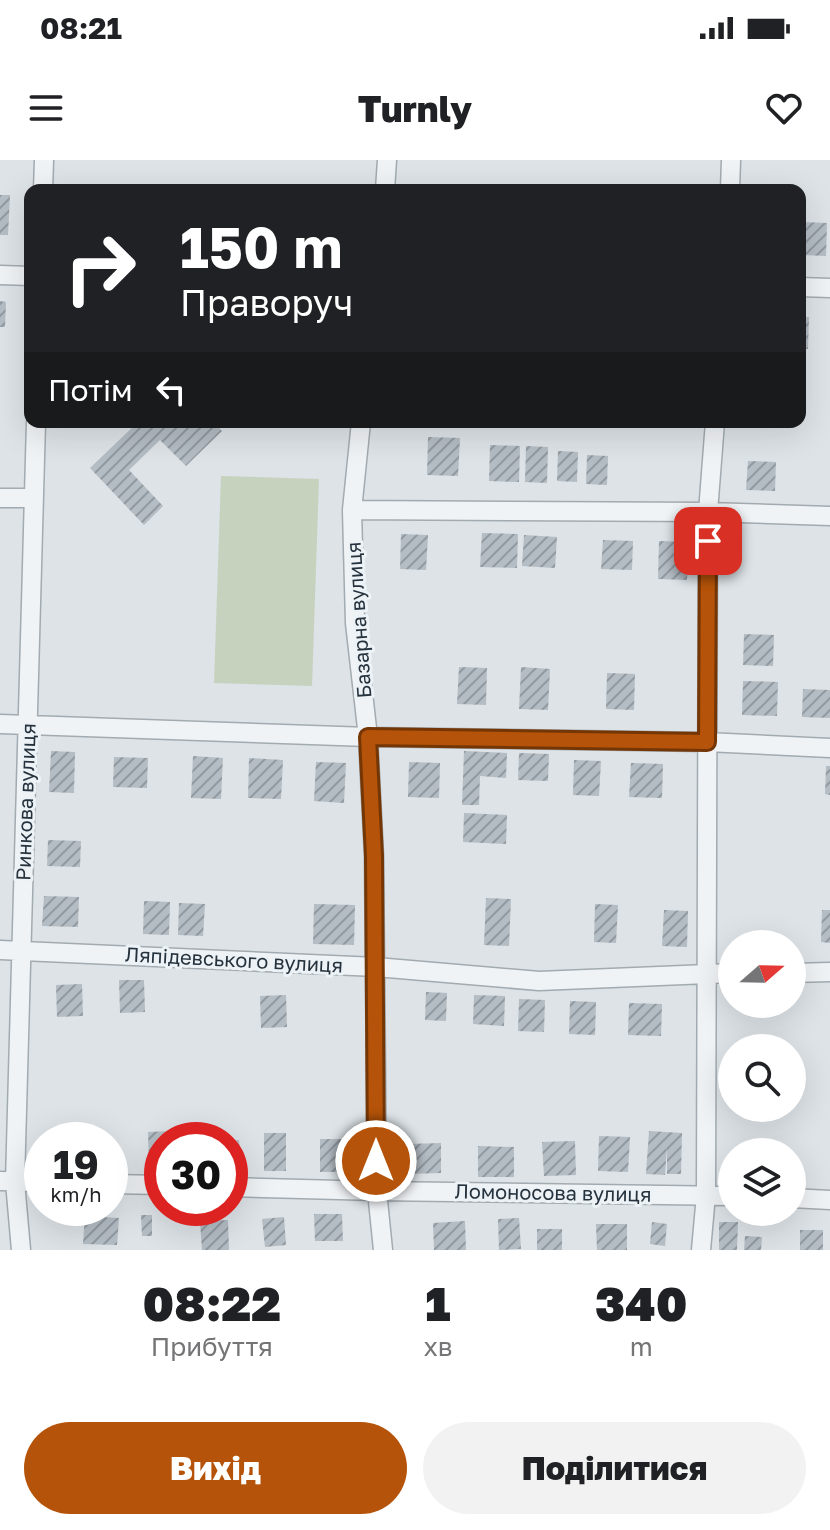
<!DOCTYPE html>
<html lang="uk">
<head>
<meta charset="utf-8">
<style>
	:root { --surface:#fff; --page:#f2f2f2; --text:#202124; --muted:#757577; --accent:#b45309 }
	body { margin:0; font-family:"Golos Text",sans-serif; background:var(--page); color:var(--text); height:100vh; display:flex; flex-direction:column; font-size:30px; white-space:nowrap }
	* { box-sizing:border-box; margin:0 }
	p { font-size:26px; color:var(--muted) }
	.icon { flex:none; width:44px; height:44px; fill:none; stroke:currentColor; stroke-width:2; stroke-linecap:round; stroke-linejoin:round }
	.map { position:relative; height:1090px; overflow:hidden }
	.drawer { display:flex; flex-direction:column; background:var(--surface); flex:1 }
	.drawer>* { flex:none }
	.top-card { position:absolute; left:24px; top:24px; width:782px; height:244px; border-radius:16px; box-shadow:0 8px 32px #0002; background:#202124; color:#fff; overflow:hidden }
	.needle { width:52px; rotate:70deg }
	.buttons { position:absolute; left:718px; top:770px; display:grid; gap:16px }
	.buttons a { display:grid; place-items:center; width:88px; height:88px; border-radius:50%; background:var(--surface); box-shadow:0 8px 32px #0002; font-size:40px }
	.speed { position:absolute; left:24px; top:962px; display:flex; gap:16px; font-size:40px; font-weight:700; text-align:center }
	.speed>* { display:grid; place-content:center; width:104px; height:104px; border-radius:50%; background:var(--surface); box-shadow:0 8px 32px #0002; line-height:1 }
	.speed small { font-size:20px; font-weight:400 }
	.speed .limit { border:12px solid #d22; background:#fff; color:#111 }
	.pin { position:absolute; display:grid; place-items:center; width:68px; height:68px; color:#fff; margin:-34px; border-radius:16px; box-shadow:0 4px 12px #0006 }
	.me { position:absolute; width:88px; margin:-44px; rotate:0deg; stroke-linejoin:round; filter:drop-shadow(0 0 6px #0008) }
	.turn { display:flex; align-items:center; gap:28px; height:168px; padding:0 24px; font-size:36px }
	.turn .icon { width:104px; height:104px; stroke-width:2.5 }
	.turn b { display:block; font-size:56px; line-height:68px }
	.then { display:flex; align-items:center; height:76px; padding:0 24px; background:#0003; gap:16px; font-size:30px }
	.eta { display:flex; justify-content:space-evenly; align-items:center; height:136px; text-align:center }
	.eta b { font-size:48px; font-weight:800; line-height:56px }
	.cta { display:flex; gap:16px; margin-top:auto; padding:16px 24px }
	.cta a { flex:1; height:92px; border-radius:48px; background:var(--accent); color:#fff; font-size:32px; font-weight:800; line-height:92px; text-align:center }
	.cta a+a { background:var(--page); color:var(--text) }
	.status { display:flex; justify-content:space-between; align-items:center; height:56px; padding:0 40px; background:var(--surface); direction:ltr }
	.status svg { height:22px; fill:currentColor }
	header { display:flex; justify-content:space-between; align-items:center; height:104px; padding:0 24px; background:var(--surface); font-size:36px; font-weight:800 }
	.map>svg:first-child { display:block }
	.grass { fill:#c6d2be }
	.building { fill:url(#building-hatch) }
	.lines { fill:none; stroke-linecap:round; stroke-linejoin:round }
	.street-casing { stroke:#a2abb1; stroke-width:21 }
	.street { stroke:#f0f3f6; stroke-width:18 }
	.route-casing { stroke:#753606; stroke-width:20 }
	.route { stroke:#b45309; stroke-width:14 }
	.labels { text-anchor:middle; stroke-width:6; stroke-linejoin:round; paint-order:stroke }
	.street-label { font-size:20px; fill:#26333e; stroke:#ecf2f5 }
</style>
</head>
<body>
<div class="status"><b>08:21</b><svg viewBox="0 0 49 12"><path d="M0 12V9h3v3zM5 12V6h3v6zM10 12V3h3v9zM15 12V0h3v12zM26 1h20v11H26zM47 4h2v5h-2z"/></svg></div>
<header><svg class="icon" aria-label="menu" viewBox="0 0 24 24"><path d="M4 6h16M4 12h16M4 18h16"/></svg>Turnly<svg class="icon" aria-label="heart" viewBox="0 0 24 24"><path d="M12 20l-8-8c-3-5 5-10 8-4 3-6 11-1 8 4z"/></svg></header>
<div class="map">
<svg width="830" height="1090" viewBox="0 0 830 1090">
	<defs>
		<pattern id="building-hatch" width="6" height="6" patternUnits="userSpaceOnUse" patternTransform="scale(2)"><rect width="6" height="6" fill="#b4bdc4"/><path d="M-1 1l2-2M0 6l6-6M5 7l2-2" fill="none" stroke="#929aa1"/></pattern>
	</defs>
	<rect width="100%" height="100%" fill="#dde3e7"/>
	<path class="grass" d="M221,316L319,319L312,526L214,523Z"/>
	<path class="building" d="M0,35H10L8,75H0Z
		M802,62L827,63L826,96L801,95Z
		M0,141L6,142L5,167H0Z
		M800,157H809L808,189H800Z
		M138,262H214L222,271L186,306L160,280L129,310L163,346L144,365L90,308Z
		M428,277L460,278L458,316L427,315Z
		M490,285L520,286L519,322L489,321Z
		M526,286L548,287L547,323L525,322Z
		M558,291L578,292L577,322L557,321Z
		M587,295L608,296L607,325L586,324Z
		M748,301L776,302L775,331L746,330Z
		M482,373L518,374L517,408L480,407Z
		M401,374L428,375L426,410L400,409Z
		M524,375L557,377L555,408L522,406Z
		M603,380L633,381L632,410L601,409Z
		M659,381L689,382L687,420L658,419Z
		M744,474L774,475L773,506L743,505Z
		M459,507L487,508L486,545L457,544Z
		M521,507L550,509L548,550L519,549Z
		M607,513L635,514L634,550L606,549Z
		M743,521L778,522L777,556L742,555Z
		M803,529L830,530V558L802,557Z
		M51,591L75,592L74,633L49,632Z
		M464,591L507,593L506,618L480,616L479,645H462Z
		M519,593L549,594L548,621L518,620Z
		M193,596L223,598L221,639L191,638Z
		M114,597L148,598L147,628L113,627Z
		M249,598L283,600L281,639L248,638Z
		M574,600L601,601L599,636L573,635Z
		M316,602L346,603L344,643L314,641Z
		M409,602L440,603L439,638L408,637Z
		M631,603L663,604L662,638L629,637Z
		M826,606H830V635L825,634Z
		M464,653L507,655L506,684L463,682Z
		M48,680L81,681L80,707L47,706Z
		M44,736L79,737L78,767L42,766Z
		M486,738L511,739L509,786L484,785Z
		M144,741L170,742L169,775L143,774Z
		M179,743L205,744L203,776L178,775Z
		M314,744L355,745L354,785L313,784Z
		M595,744L618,745L616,783L594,782Z
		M664,750L688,751L687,787L662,786Z
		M822,750H830V783L821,782Z
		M119,820H144L145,852L120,853Z
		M82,824L83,856L57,857L56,825Z
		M426,832L447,833L446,861L425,860Z
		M286,835L287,867L261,868L260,836Z
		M474,835L505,836L504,866L473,864Z
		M519,839L545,840L544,872L518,871Z
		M570,841L596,842L595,875L569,874Z
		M629,843L662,844L661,876L628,875Z
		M171,971V980H162V1004H149L148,972Z
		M203,971V980H178L177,972Z
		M649,971L682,973L681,1014H667V987L665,1015L646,1014Z
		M264,973H286V1011H264Z
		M599,976L630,977L628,1012L598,1011Z
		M320,979H359V1012H320Z
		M239,980L241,1015H230V981Z
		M575,981L576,1015L544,1016L542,982Z
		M441,983V1013L408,1014V984Z
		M478,986L514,987V1017H478Z
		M314,1054H342L343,1081H315Z
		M141,1055H152V1076H142Z
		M85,1056L119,1058L117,1085L83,1084Z
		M284,1057L286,1085L265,1087L262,1059Z
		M519,1058L521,1089L499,1090L498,1059Z
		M228,1060L229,1090H202L200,1061Z
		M465,1061L466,1090H434L433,1063Z
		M652,1062L667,1064L665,1086L650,1084Z
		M719,1062H738L737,1090H719Z
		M596,1064H627V1090H597Z
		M537,1069H562V1090H537Z
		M800,1070H823V1090H800Z
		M745,1076L762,1077L761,1090H744Z"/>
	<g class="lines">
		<g class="street-casing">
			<path id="street" d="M43,30L44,0
				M385,30L387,0
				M730,30L731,0
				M0,115L30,116
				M800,127L830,128
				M361,262L352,350L355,463L368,577L374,696L377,1031L383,1090
				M0,338H34
				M352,350L708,352L830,356
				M0,564L368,577L707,582L830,588
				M0,790L376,807L539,821L732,813
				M792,813L830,812
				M0,1021L42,1022
				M110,1024L162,1025
				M230,1027L377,1031L732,1036
				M792,1038L830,1040
				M21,1090L15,1022L36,262
				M701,1090L706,1035L708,352L715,262"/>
		</g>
		<use href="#street" class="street"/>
	</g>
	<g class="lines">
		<g class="route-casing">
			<path id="route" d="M376,1001L374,696L368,577L707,582L708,381"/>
		</g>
		<use href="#route" class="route"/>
	</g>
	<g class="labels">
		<g class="street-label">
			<text transform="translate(359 460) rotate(-94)" y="7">Базарна вулиця</text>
			<text transform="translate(26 642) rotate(-88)" y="7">Ринкова вулиця</text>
			<text transform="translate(234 800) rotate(3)" y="7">Ляпідевського вулиця</text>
			<text transform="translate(553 1033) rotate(1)" y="7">Ломоносова вулиця</text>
		</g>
	</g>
</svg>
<div class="buttons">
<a><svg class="needle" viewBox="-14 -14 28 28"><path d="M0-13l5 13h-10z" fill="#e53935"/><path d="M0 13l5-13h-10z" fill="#757577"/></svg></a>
<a><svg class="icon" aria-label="search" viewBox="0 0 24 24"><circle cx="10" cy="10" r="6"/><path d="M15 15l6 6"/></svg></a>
<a><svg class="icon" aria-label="layers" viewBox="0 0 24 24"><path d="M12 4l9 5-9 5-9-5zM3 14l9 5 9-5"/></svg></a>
</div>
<div class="speed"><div>19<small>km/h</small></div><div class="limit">30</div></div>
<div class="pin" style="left:708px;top:381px;background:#d93025"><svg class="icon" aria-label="arrive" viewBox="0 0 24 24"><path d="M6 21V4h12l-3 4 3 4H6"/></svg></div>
<svg class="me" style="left:376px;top:1001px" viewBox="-20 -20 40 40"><circle r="17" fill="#b45309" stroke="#fff" stroke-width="3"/><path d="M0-11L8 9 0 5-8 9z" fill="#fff"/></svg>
<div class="top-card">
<div class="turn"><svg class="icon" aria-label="right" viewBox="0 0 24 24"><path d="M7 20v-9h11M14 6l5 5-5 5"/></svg><div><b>150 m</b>Праворуч</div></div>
<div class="then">Потім<svg class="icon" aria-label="left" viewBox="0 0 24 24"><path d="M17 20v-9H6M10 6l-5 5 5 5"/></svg></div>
</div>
</div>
<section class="drawer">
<div class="eta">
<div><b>08:22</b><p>Прибуття</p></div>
<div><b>1</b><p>хв</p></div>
<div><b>340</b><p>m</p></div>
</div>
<div class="cta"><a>Вихід</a><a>Поділитися</a></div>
</section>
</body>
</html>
